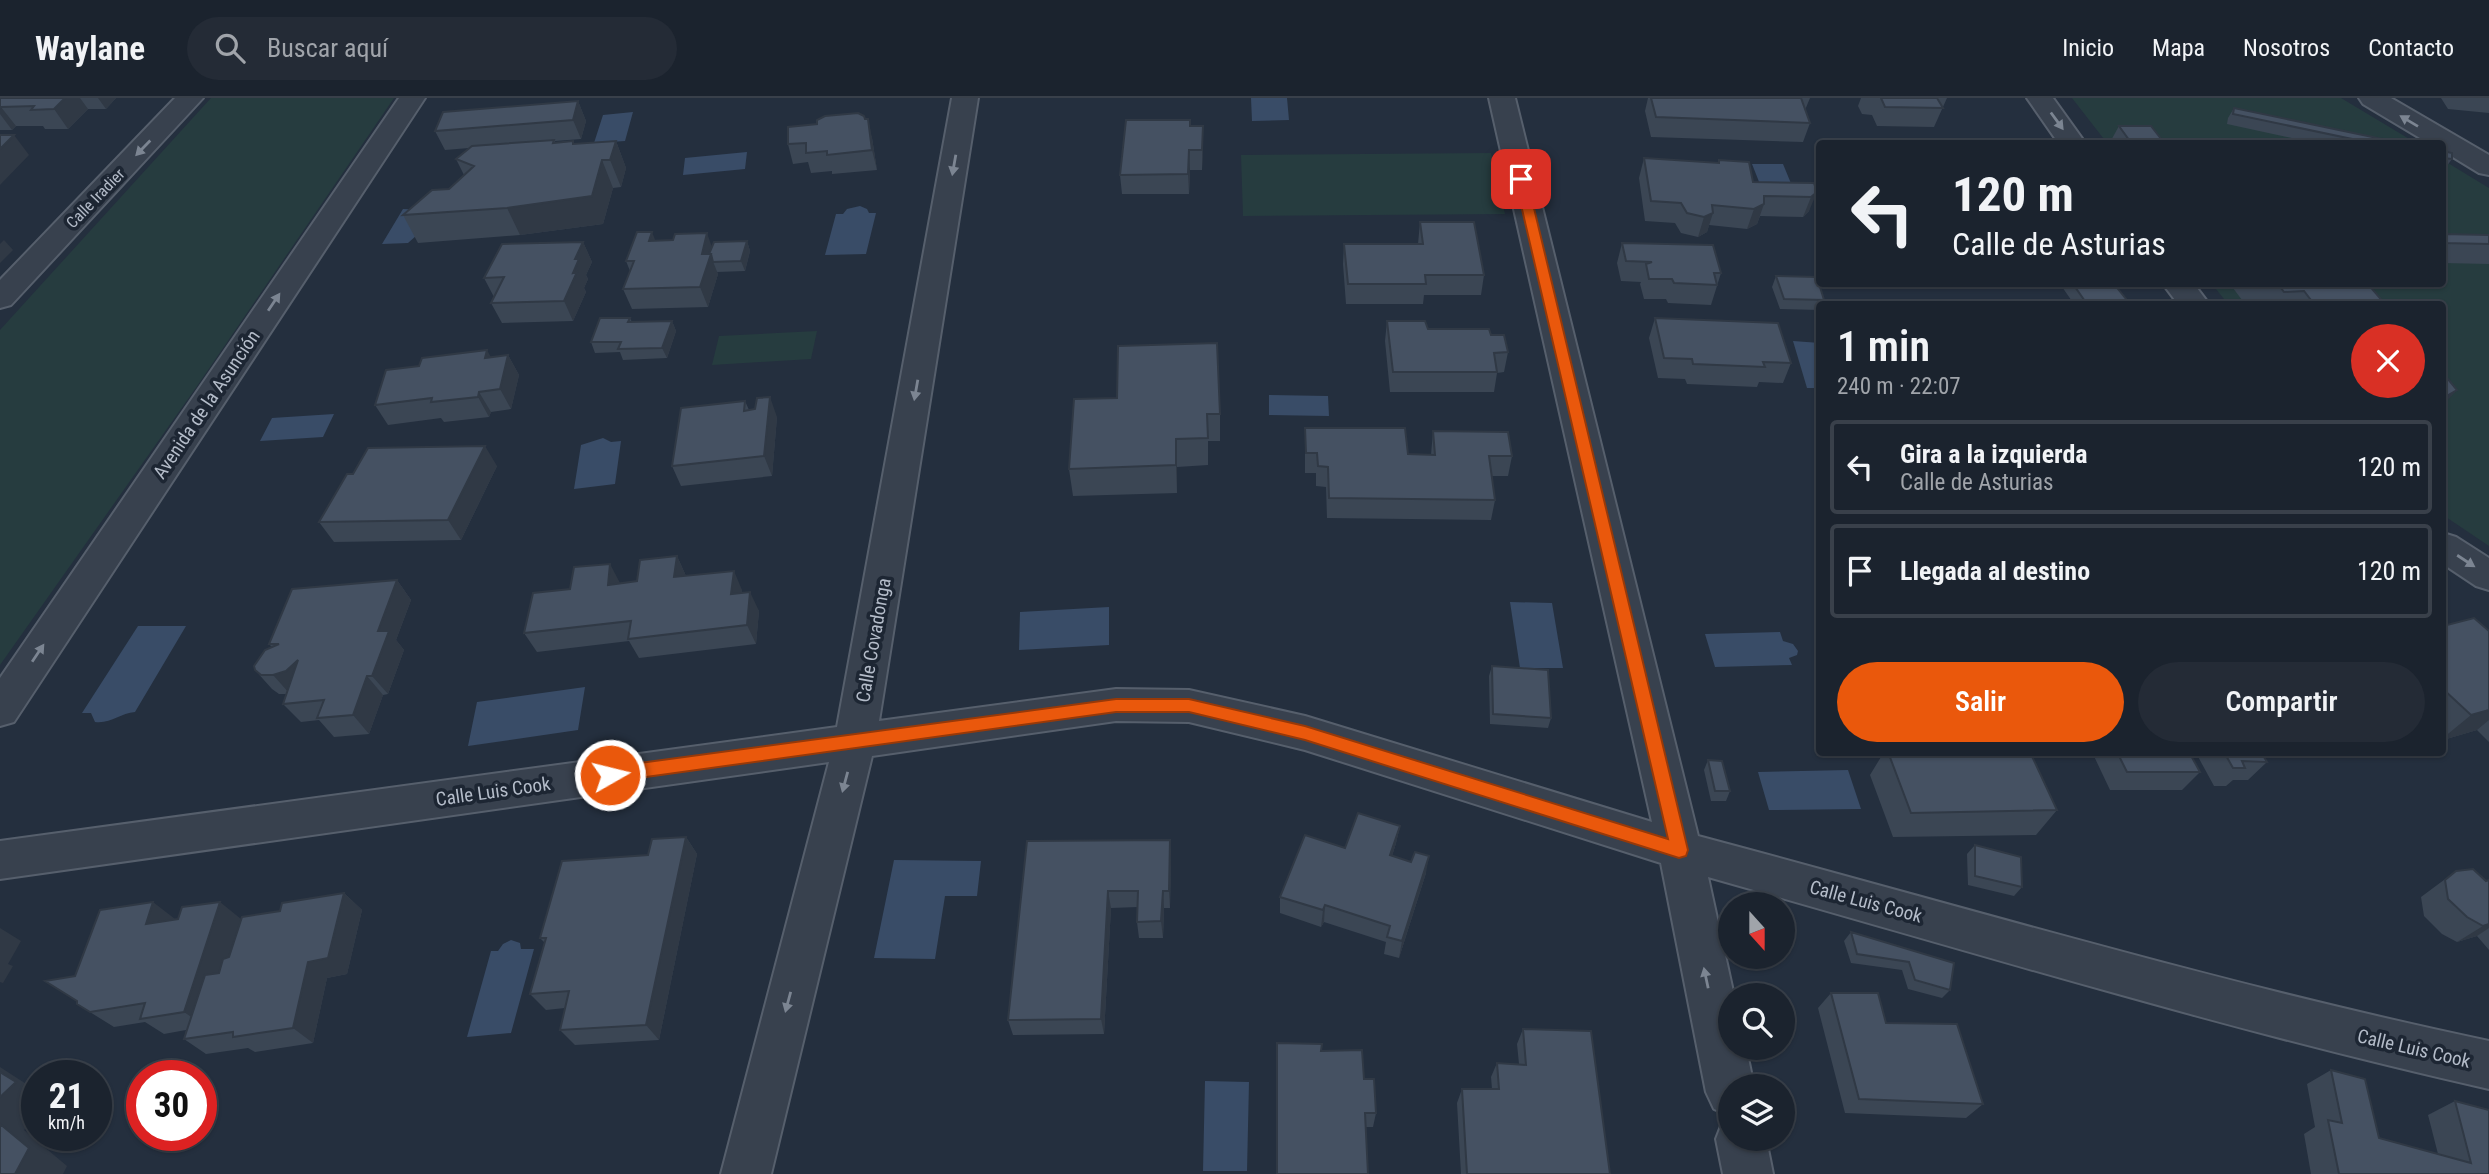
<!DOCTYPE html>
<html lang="es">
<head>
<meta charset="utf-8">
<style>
	:root { --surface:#1b232e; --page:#242b36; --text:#f1f3f6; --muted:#a0a4aa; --line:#39404a; --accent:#ea580c }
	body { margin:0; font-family:"Roboto Condensed",sans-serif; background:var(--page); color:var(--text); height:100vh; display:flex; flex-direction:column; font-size:26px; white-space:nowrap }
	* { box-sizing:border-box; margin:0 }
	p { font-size:23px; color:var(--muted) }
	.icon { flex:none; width:38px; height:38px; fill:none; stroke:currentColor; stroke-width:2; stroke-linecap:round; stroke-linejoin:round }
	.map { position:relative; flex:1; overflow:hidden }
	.drawer { position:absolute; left:1816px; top:203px; width:630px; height:455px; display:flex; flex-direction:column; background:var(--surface); border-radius:7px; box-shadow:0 2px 5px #0004,0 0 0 2px var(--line) }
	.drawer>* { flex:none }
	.guide { position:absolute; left:1816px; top:42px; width:630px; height:147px; border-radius:7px; box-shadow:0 2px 5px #0004,0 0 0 2px var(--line); background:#1b232e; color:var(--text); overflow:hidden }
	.needle { width:46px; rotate:159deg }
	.buttons { position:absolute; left:1718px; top:794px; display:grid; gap:14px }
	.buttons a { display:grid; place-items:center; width:77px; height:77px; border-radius:50%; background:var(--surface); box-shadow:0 2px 5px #0004,0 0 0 2px var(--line); font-size:35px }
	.speed { position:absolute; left:21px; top:962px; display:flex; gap:14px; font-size:35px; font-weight:700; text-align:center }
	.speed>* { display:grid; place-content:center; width:91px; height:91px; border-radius:50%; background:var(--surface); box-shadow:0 2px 5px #0004,0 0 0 2px var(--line); line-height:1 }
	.speed small { font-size:18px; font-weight:400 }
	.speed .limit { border:10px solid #d22; background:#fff; color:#111 }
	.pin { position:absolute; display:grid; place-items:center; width:60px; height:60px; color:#fff; margin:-30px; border-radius:14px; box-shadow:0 4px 10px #0006 }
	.me { position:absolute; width:77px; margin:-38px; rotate:82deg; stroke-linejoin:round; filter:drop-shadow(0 0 5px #0008) }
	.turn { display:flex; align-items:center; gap:24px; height:147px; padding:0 21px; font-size:32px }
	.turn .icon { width:91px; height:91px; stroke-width:2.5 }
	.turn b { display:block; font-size:49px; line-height:60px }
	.round { display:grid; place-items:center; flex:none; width:74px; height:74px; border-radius:37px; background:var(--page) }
	.summary { display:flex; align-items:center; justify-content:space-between; height:119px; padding:0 21px }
	h1 { font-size:42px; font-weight:600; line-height:52px }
	.cta { display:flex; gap:14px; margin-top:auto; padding:14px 21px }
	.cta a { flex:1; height:80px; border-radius:42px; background:var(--accent); color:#fff; font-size:28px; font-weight:600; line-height:80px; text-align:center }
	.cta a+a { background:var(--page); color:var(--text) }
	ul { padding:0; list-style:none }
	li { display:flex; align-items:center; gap:21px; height:94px; margin:0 14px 10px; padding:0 7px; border:4px solid var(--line); border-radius:7px }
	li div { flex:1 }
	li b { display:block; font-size:26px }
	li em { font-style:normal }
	header { display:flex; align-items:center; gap:42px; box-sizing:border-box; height:98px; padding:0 35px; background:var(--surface); border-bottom:2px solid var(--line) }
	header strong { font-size:33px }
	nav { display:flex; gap:38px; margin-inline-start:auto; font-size:24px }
	.search { width:490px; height:63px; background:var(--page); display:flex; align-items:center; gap:18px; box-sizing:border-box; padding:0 24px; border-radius:38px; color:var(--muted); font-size:26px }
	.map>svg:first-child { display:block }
	.green { fill:#263c3f }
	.water { fill:#394c67 }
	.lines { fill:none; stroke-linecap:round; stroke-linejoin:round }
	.minor-casing { stroke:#565f6c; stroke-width:4 }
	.minor { fill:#38414e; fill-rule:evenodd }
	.wall { fill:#3b4654 }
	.shaded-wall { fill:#303945 }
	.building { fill:#455162; stroke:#303945; stroke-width:2 }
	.oneway { fill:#7c8592 }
	.route { fill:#ea580c; stroke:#983908; stroke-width:2 }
	.labels { text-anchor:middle; stroke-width:7; stroke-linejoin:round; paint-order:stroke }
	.far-street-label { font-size:16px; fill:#b4bcc9; stroke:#1d2633 }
	.street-label { font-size:19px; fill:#b4bcc9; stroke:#1d2633 }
</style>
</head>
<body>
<header>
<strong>Waylane</strong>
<div class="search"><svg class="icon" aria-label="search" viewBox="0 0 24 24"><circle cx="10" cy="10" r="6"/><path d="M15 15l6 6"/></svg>Buscar aquí</div>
<nav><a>Inicio</a><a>Mapa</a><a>Nosotros</a><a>Contacto</a></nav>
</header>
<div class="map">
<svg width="2489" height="1076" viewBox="0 0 2489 1076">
	<rect width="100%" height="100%" fill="#242f3e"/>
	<path class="green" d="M211,0H394L195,291L0,567V232Z
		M2072,0H2341L2416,45H2107Z
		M1491,55L1505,116L1243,118L1241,57Z
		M2443,62L2489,90V448L2443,417V206H2228L2212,186H2443Z
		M817,233L811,261L712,267L719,238Z"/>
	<path class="water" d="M1251,0H1287L1289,22L1252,23Z
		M633,14L625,43L594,45L603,17Z
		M747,54L745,71L683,77L685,60Z
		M1752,66H1783L1797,100L1765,99Z
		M860,108L867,111L869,115H876L866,156L825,157L836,116H843L847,111Z
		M403,111L444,113L408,145L382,146Z
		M1793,243L1820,245V290H1807Z
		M1269,297L1328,298L1329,318L1269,317Z
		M334,316L323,339L260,343L272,320Z
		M603,340L611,344L621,343L615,386L574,391L581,347Z
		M1510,504L1552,505L1563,570H1520Z
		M1109,509V547L1019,552L1020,514Z
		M138,528H186L135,614C120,615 111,626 95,624L91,615H82Z
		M1780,534L1783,543L1793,546L1798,553L1797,557L1789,560L1792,567L1715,569L1705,536Z
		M585,589L578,632L468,648L477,604Z
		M1848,672L1861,711L1769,712L1758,674Z
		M894,762L981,763L977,798H945L935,861L874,860Z
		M511,842L520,845L521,851H534L511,935L467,939L491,853H498L503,846Z
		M1205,983L1249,984L1247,1073H1203Z"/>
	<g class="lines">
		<g class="minor-casing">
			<path id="minor" d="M175,0H203L11,207L0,210V182Z
				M399,0H425L14,624L0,628V580Z
				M952,0H978L879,623L1116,591L1189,592L1305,618L1652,724L1489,0H1515L1698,738C1961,808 2223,887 2489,943V991C2226,932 1967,852 1708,779L1734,898H1731V950H1746L1754,989H1731V1018L1714,1011L1706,994L1661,765L1305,652L1189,624L1116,623L872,658L771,1076H721L829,664L0,781V743L837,629Z
				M2027,0H2053L2086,46H2059Z
				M2359,0H2391L2489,57V77L2479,75L2443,53V46H2430L2363,6Z
				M2163,186H2194L2209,206H2178Z
				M2443,435L2456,439L2489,460V492L2476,488L2443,466Z
				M1731,1020V1041H1766L1773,1076H1723L1716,1041L1723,1023Z"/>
		</g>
		<use href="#minor" class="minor"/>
	</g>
	<path class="wall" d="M0,0H116L106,11H88L68,31H45L43,28H16L12,32H0Z
		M1648,0H1810L1805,12L1810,25L1803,44L1651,39L1645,13Z
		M1861,0H1947L1934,29L1877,28L1872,17L1862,16L1858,8Z
		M2441,0H2489V15L2448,11Z
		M578,3L586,23L581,41L555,43V45L574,46L616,43L626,70L621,89L613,90L603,126L520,137L418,145L403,117L449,91L464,77L456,61L469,50L445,52L435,33Z
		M2234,10L2406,46H2319L2227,26L2228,20Z
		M865,21L872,40L877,72L832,76V73L811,75L808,64L793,66L788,46L817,26Z
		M1190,28L1203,47L1202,72H1190L1189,96H1122L1120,77Z
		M2119,28L2165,46H2109Z
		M2443,53L2452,61L2444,72H2443Z
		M1644,60L1719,65V62L1753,84L1814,85L1809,113L1803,119L1760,118L1757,126L1747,131L1709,127L1707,134L1698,139L1681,135L1675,125L1645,123L1639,80Z
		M1420,124L1484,177L1481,197H1424L1423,206H1346L1343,166L1344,146H1418Z
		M2443,136L2489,137V166L2443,165Z
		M655,143L712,149L747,143L750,153L745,173L717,174L718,176L708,209L632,211L623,191L630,173L626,163Z
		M583,144L592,164L586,177L588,181L584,190L586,194L573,223L502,225L491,205L494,199L484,180Z
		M1622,145L1721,175L1711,207L1668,205L1666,201H1644L1640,186L1641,184L1621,183L1617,165Z
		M1776,178L1824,202L1823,206H1820V212L1780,211L1772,189Z
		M2060,186H2114L2130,206H2074Z
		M2230,186H2368L2385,206H2245Z
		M630,220L632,224L672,223L676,233L667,260L623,262L620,254L595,255L591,244Z
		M1655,220L1791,265L1783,285L1759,284L1757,289L1687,286L1685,281L1658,280L1649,240Z
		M1387,223L1428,231L1491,237L1508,254L1504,274L1497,275L1494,294H1390L1385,243Z
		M508,257L519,277L511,311L491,314L489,319L444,324L441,320L388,327L375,307L491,259Z
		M1074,301L1220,316V343H1208V367L1177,369V395L1073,398L1069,371Z
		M745,303L749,312L777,319L772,378L681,388L672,368Z
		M1305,330L1408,356L1431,357L1433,333L1512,358L1508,378H1492L1495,402L1491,422L1327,420L1326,389L1316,388V375H1305Z
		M497,368L461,442L334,444L319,424L353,376Z
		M677,458L686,478L742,492V495L759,513L756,546L639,560L629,543L537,554L524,535L570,491L637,483Z
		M397,482L411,502L396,542L404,552L388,596L383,597L369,636L334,639L319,622L301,624L283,606L286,596H279L272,591L255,572L272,549L269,546Z
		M2443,528L2489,533V644L2477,632L2443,642Z
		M1492,568L1551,620L1548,630L1490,626L1489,578Z
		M1884,654H2030L2057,712L2036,737L1893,739L1870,677Z
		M2092,654H2261L2267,664L2248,682H2233L2226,688H2214L2196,655L2190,656L2200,674L2182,692H2110Z
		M1708,662L1730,693L1726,703H1711L1704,672Z
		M1400,728L1396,745L1392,758L1426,775L1399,860L1384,856L1386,844L1324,824L1321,829L1280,815V799L1345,750Z
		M686,739L697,756L659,942L575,947L560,932L565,910L546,912L530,896L545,845L540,840L648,757Z
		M1170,742L1171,759L1170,810H1164L1163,840H1139L1137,824L1138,809L1111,810L1104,936L1013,937L1008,922L1027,743Z
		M1975,747L2022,789L2014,798L1968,787L1967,756Z
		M2456,773L2486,783L2489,782V852L2477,838L2457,844L2442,836L2424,818L2421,799Z
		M344,795L362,812L347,876L327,880L313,945L255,954L248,950L206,956L184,941L186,932L164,936L145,924L114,929L77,906L75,878L175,821H241L229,859L280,813Z
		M1851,834L1954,865L1950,892L1942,900L1908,891L1902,872L1851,865L1844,843Z
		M1831,895L1886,925L1983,1006L1966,1020L1845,1015L1818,910Z
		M1523,931L1610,1076H1461L1457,1005L1462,991H1492L1491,979L1497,965L1519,966L1517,946Z
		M1277,945L1321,953L1364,981L1376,1015L1373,1029H1366L1368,1076H1276Z
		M2331,972L2379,1040L2438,1056L2428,1017L2455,1003L2489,1076H2311L2304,1036L2315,1029L2307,986Z"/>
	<path class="shaded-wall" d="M65,0H80L88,11L68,31L54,11Z
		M98,0H116L106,11Z
		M578,3L586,23L581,41L573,22Z
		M1,9L16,28L12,32L0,16V10Z
		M868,21L872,40L877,72L872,52Z
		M1203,28V47L1202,72V52Z
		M14,37L29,57L0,87V51Z
		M616,43L626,70L621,89L610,62Z
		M1189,52L1190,72L1189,96L1188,76Z
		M602,62L613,90L603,126L520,137L507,110Z
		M1817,94L1809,113L1803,119L1811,99Z
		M1764,106L1757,126L1747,131L1754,111Z
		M1713,115L1707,134L1698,139L1704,119Z
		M652,134L660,154L649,143Z
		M707,135L714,155L712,161L718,176L708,209L700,189L702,156Z
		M4,142L13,152L0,165V146Z
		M747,143L750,153L745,173L741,163Z
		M583,144L592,164L586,177L588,181L584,190L586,194L573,223L564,203L573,175L575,161Z
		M672,223L676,233L667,260L662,250Z
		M487,252L498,272L485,260Z
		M508,257L519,277L511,311L500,291Z
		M2457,292L2443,307V300Z
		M479,294L491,314L489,319L478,299Z
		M770,299L777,319L772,378L764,358Z
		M1176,341L1177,369V395L1176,367Z
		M485,348L497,368L461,442L448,422Z
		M677,458L686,478L674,479Z
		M610,466L620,485L608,487Z
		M734,473L742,492L740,515L731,496Z
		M397,482L411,502L396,542L404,552L388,596L372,578L378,533Z
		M750,494L759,513L756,546L747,527Z
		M298,562L290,596L273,577Z
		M367,578L383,597L369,636L353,617Z
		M2489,612V622L2477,632L2443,642V640L2471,617Z
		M1400,728L1396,745L1387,775L1390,757Z
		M686,739L697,756L659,942L646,927Z
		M1170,742L1171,759L1170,810L1169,793Z
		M1429,758L1426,775L1399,860L1402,843Z
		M1108,793L1111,810L1104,936L1101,921Z
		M1163,793L1164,810L1163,840L1161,823Z
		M344,795L362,812L347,876L327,880L313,945L293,930L308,864Z
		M153,804L175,821L146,826Z
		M220,804L241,821L206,929L184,914Z
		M1325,807L1324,824L1321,829L1323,812Z
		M2489,826V830L2477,838L2457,844L2483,828Z
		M0,830L21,843L8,866L13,868L3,885L0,884Z
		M0,969L37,993V1020L24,1032L67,1068L63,1076H15L0,1026Z"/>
	<path class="building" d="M0,0H65L54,11L31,12L34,8L1,9L0,10Z
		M1651,0H1801L1810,25L1656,19Z
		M1881,0H1937L1943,10L1885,9Z
		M578,3L573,22L435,33L443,14Z
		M2234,10L2406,46H2376L2233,16Z
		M858,15L864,18L865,21H868L872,52L827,57V53L806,55V45L788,46V29L817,26V22L825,18Z
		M1126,22H1190V28H1203L1202,52H1189L1188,76L1120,77Z
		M2119,28H2151L2165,46H2132Z
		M0,37H14L0,51Z
		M554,42L553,45L573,43V46L616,43L610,62H602L592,98L507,110L403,117L432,92L449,91L474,68L456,61L472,48Z
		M2006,44L2038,46H2007Z
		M2443,53L2452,55V61L2443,60Z
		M1644,60L1719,65V62L1749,64L1753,84L1814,85L1817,94L1811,99L1764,98V106L1754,111L1712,107L1713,115L1704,119L1687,115L1681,105L1651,103Z
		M1420,124H1474L1484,177H1425L1426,186H1348L1344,146H1423Z
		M637,134H652L649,143L673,142L675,136L707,135L702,156H711L700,189L623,191L634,163H626Z
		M2443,136L2489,137V146L2443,145Z
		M747,143L741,163L713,164L711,156H709L714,144Z
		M583,144L575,161H579L573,175L577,174L564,203L491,205L504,179L484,180L502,146Z
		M1622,145L1713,147L1721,175H1714L1717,187L1674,185L1672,181H1649L1646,166L1652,164L1626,163Z
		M1776,178L1817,179L1824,202L1784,201Z
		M2073,186H2114L2130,206H2087Z
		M2278,186H2368L2385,206H2314L2304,193L2284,194Z
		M600,220H630L628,224L672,223L662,250L618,251L621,244H591Z
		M1655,220L1778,225L1791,265L1763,264L1765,269L1693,266L1692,261L1664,260Z
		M1387,223H1425L1428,231H1489L1491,237H1504L1508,254L1494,255L1497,274H1393Z
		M1217,245L1220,316H1207L1208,340L1176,341V367L1069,371L1074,301L1117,300L1118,248Z
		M487,252L485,260L508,257L500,291L479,294L478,299L431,304L432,300L375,307L386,272L419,268L422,260Z
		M2443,275L2457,292L2443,300Z
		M770,299L764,358L672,368L681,310L745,303L744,313L755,311L757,300Z
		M1305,330H1405L1408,356L1435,357L1433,333L1508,334L1512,358H1489L1495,402L1329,400L1328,369L1318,368L1317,355H1306Z
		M485,348L448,422L319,424L347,376H353L368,350Z
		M677,458L674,479L734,473L731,496L750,494L747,527L628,541L631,523L524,535L533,495L570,491L574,469L610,466L608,487L637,483L640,462Z
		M397,482L378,533H389L372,578H367L353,617L317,620L324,602L283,606L298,562L286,573L273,577H261L255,572L254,568L265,552L279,546H269L292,491Z
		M2474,520L2489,533V612L2471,617L2443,591V528Z
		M1492,568L1548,572L1551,620L1493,616Z
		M1888,654H2030L2057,712L1911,715Z
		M2117,654H2189L2200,674H2127Z
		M2224,654H2261L2267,664L2242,663L2245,670H2233Z
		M1708,662L1722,663L1730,693H1715Z
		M1358,715L1400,728L1390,757L1411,764L1415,754L1429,758L1402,843L1387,839L1390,828L1325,807L1323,812L1280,799L1305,737L1345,750Z
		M686,739L646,927L560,932L569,893L530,896L546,840H540L562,763L648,757L652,741Z
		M1170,742L1169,793H1163L1161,823L1137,824L1138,793H1108L1101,921L1008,922L1027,743Z
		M1975,747L2021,759L2022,789L1975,778Z
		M2473,771L2486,783L2489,782V826L2483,828L2467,819L2448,801L2445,782L2456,773Z
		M344,795L328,860L308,864L293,930L233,939V934L184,941L205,877L219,875L223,861L229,859L242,819L280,813L282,805Z
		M153,804L146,826L178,821L182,809L220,804L184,914L140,921L145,905L90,914L77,906V903L45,883L75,878L100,812Z
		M1851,834L1954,865L1950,892L1915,882L1909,864L1857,856Z
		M1831,895H1878L1886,925L1957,926L1983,1006L1859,1001Z
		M1523,931L1591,933L1610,1076H1467L1462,991H1499L1497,965L1526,967Z
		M1277,945L1322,946L1321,953L1362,952L1364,981H1374L1376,1015H1365L1368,1076H1277Z
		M2331,972L2365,981L2379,1040L2471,1065L2455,1003L2489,1012V1076H2339L2328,1022L2342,1025Z
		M0,974L16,984L0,999Z
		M0,1026L29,1050L15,1076H0Z"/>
	<defs><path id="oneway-solid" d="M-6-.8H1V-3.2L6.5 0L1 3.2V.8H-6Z" transform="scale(1.75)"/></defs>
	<g class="oneway">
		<use href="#oneway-solid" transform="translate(2057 23) rotate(54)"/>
		<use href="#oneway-solid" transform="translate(2409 23) rotate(-149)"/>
		<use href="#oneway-solid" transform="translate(143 50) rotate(134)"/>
		<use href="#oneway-solid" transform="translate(954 67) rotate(100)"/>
		<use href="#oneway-solid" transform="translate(274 204) rotate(-56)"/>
		<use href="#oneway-solid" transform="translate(916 292) rotate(100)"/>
		<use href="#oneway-solid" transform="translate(2466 463) rotate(33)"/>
		<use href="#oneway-solid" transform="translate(38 555) rotate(-56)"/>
		<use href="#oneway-solid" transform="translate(845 684) rotate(105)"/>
		<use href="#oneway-solid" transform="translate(1706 880) rotate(-102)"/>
		<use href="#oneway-solid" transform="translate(788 904) rotate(105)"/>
	</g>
	<path class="route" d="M1521,77L1527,81L1688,752L1686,758L1679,760L1305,642L1189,614H1116L610,684L604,682L601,677L604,671L610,669L1116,601H1189L1305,628L1668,741L1515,81Z"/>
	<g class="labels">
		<g class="far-street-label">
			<text transform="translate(95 100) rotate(-46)" y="6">Calle Iradier</text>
		</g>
		<g class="street-label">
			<text transform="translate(206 306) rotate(-56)" y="7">Avenida de la Asunción</text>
			<text transform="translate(873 542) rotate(-80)" y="7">Calle Covadonga</text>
			<text transform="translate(493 693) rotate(-8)" y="7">Calle Luis Cook</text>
			<text transform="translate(1866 803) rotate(15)" y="7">Calle Luis Cook</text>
			<text transform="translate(2414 950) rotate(13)" y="7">Calle Luis Cook</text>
		</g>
	</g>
</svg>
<div class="buttons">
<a><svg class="needle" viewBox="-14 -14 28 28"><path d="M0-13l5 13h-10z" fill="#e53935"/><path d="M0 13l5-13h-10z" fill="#a0a4aa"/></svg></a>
<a><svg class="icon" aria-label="search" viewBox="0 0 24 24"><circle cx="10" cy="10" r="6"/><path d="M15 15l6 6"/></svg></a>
<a><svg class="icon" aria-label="layers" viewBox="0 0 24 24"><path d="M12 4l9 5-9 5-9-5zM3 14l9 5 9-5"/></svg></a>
</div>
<div class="speed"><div>21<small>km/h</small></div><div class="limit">30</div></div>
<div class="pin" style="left:1521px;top:81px;background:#d93025"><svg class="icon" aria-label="arrive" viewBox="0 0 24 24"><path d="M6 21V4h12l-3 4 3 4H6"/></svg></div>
<svg class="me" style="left:610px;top:677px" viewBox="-20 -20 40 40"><circle r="17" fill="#ea580c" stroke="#fff" stroke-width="3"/><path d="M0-11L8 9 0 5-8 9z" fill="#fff"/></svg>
<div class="guide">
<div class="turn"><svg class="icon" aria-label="left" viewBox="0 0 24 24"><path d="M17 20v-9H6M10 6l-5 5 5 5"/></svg><div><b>120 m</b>Calle de Asturias</div></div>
</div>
<section class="drawer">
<div class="summary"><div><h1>1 min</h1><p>240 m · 22:07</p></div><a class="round" style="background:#d93025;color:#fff"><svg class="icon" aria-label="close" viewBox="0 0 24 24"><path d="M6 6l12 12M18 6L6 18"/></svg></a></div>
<ul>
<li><svg class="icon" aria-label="left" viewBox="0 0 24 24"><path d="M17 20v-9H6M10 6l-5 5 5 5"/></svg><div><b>Gira a la izquierda</b><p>Calle de Asturias</p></div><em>120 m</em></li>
<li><svg class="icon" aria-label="arrive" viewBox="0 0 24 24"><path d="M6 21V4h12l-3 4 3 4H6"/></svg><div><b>Llegada al destino</b></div><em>120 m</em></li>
</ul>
<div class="cta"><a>Salir</a><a>Compartir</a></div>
</section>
</div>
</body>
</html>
